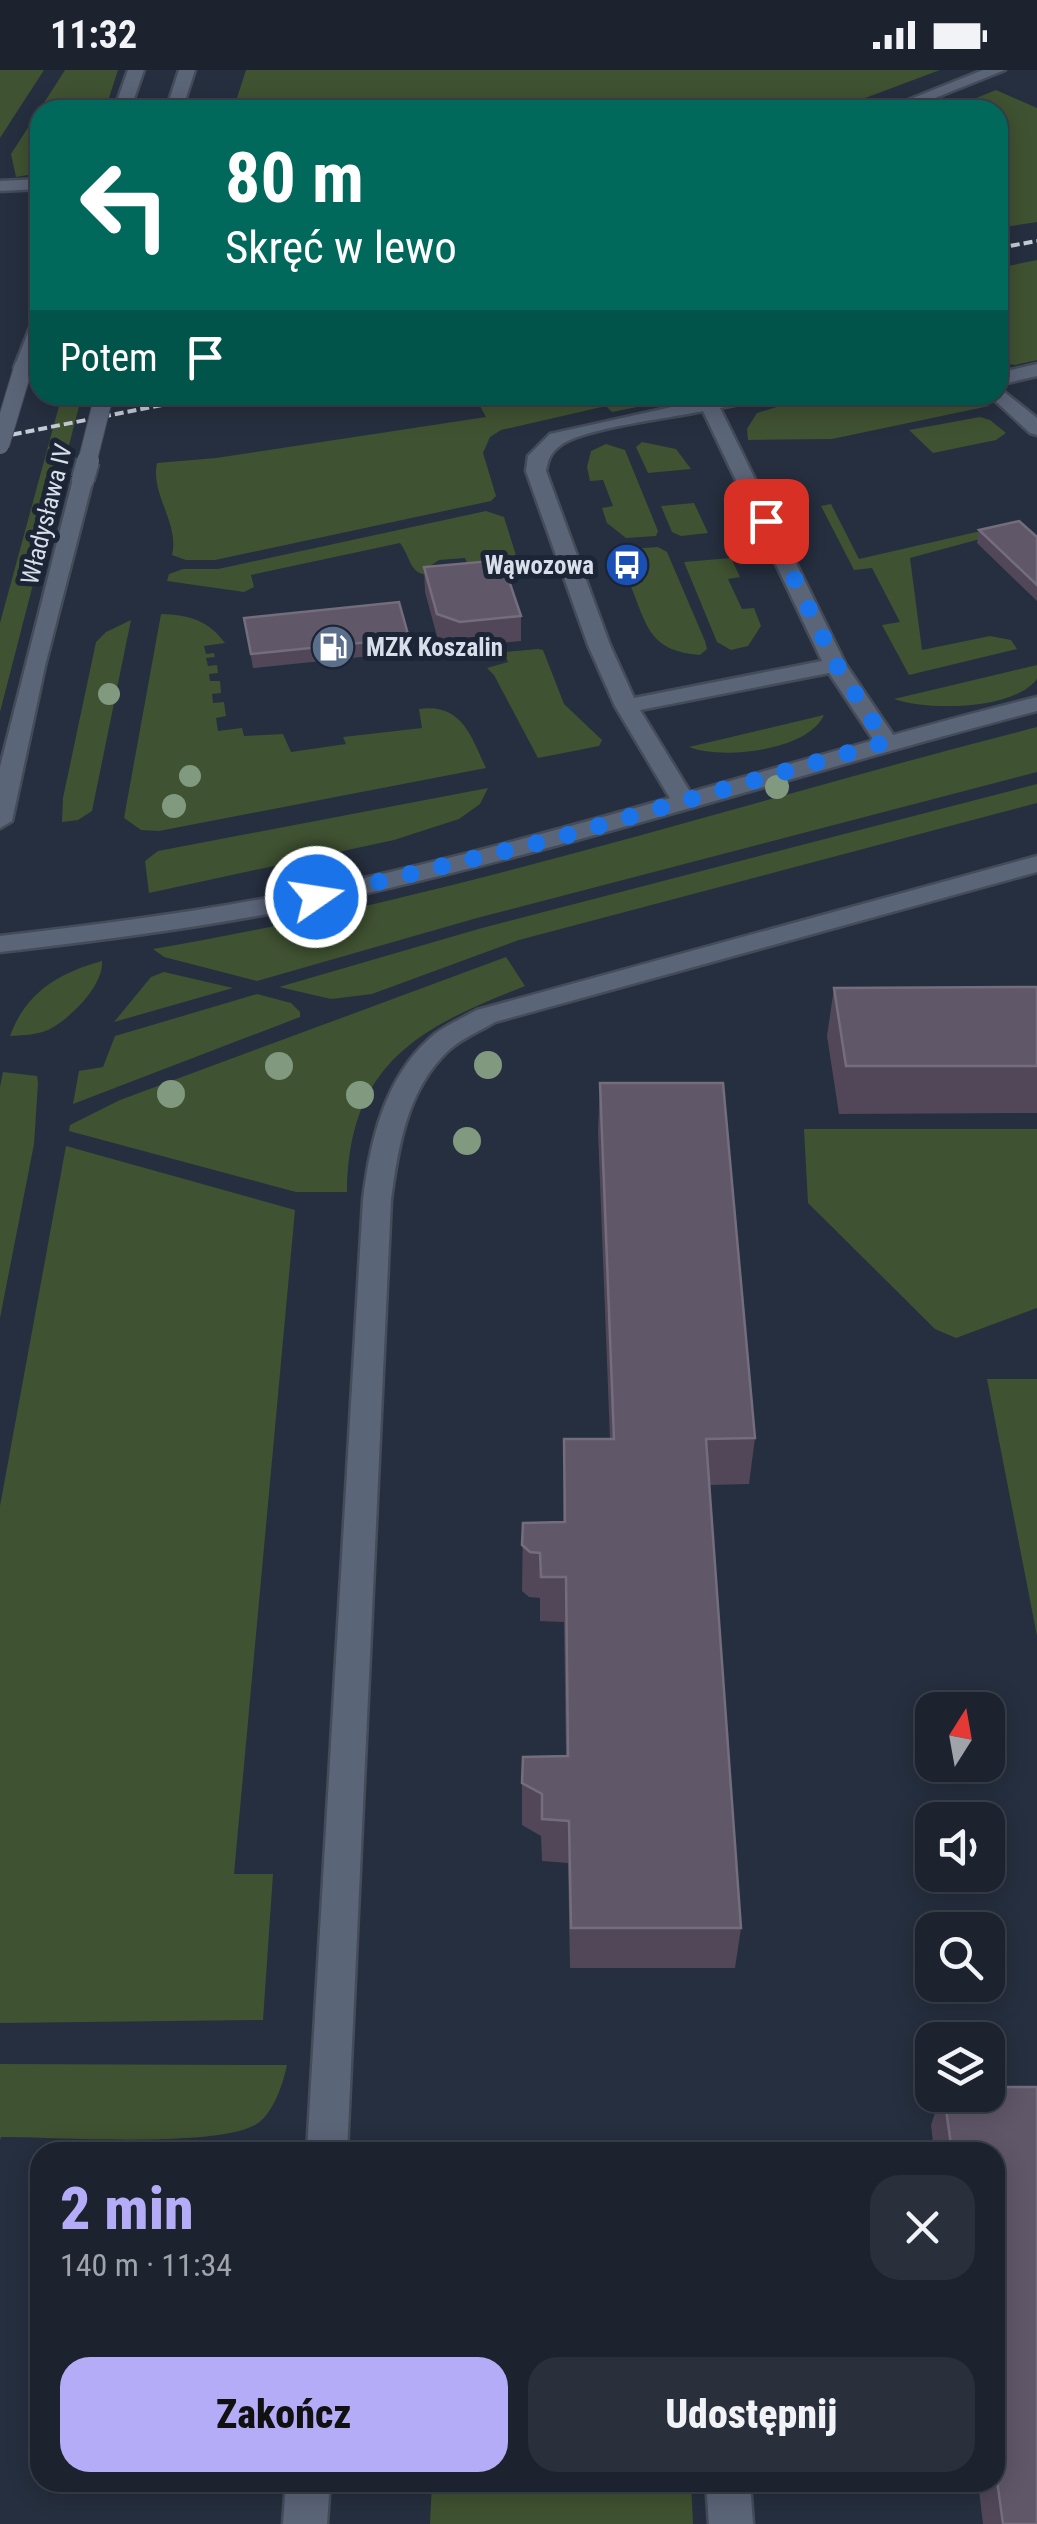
<!DOCTYPE html>
<html lang="pl">
<head>
<meta charset="utf-8">
<style>
	:root { --surface:#1c232f; --page:#292f3b; --text:#f1f3f6; --muted:#a0a4aa; --line:#3a404b; --accent:#b5acf8 }
	body { margin:0; font-family:"Roboto Condensed",sans-serif; background:var(--page); color:var(--text); height:100vh; display:flex; flex-direction:column; font-size:38px; white-space:nowrap }
	* { box-sizing:border-box; margin:0 }
	p { font-size:32px; color:var(--muted) }
	.icon { flex:none; width:55px; height:55px; fill:none; stroke:currentColor; stroke-width:2; stroke-linecap:round; stroke-linejoin:round }
	.map { position:relative; flex:1; overflow:hidden }
	.details { position:absolute; left:30px; top:2072px; width:975px; height:350px; display:flex; flex-direction:column; background:var(--surface); border-radius:30px; box-shadow:0 5px 25px #0003,0 0 0 2px var(--line) }
	.details>* { flex:none }
	.banner { position:absolute; left:30px; top:30px; width:978px; height:305px; border-radius:30px; box-shadow:0 5px 25px #0003,0 0 0 2px var(--line); background:#00695c; color:#fff; overflow:hidden }
	.needle { width:65px; rotate:11deg }
	.tools { position:absolute; left:915px; top:1622px; display:grid; gap:20px }
	.tools a { display:grid; place-items:center; width:90px; height:90px; border-radius:20px; background:var(--surface); box-shadow:0 5px 25px #0003,0 0 0 2px var(--line); font-size:50px }
	.pin { position:absolute; display:grid; place-items:center; width:85px; height:85px; color:#fff; margin:-42px; border-radius:20px; box-shadow:0 5px 15px #0006 }
	.me { position:absolute; width:110px; margin:-55px; rotate:77deg; stroke-linejoin:round; filter:drop-shadow(0 0 8px #0008) }
	.turn { display:flex; align-items:center; gap:35px; height:210px; padding:0 30px; font-size:45px }
	.turn .icon { width:130px; height:130px; stroke-width:2.5 }
	.turn b { display:block; font-size:70px; line-height:85px }
	.then { display:flex; align-items:center; height:95px; padding:0 30px; background:#0003; gap:20px; font-size:38px }
	.round { display:grid; place-items:center; flex:none; width:105px; height:105px; border-radius:30px; background:var(--page) }
	.summary { display:flex; align-items:center; justify-content:space-between; height:170px; padding:0 30px }
	h1 { font-size:60px; font-weight:800; line-height:75px; color:var(--accent) }
	.action { display:flex; gap:20px; margin-top:auto; padding:20px 30px }
	.action a { flex:1; height:115px; border-radius:30px; background:var(--accent); color:#111; font-size:40px; font-weight:800; line-height:115px; text-align:center }
	.action a+a { background:var(--page); color:var(--text) }
	.status { display:flex; justify-content:space-between; align-items:center; height:70px; padding:0 50px; background:var(--surface); direction:ltr }
	.status svg { height:28px; fill:currentColor }
	.map>svg:first-child { display:block }
	.green { fill:#3f5231 }
	.lines { fill:none; stroke-linecap:round; stroke-linejoin:round }
	.service-casing { stroke:#444b59; stroke-width:5 }
	.minor-casing { stroke:#444b59; stroke-width:5 }
	.secondary-casing { stroke:#444b59; stroke-width:5 }
	.service { fill:#5b6578; fill-rule:evenodd }
	.minor { fill:#5b6578; fill-rule:evenodd }
	.secondary { fill:#5b6578; fill-rule:evenodd }
	.rail { stroke:#c5cbd7; stroke-width:4; stroke-dasharray:9 4; stroke-linecap:butt }
	.secondary-bridge-far1-casing { stroke:#444b59; stroke-width:20; stroke-linecap:butt }
	.secondary-bridge-casing { stroke:#444b59; stroke-width:26; stroke-linecap:butt }
	.secondary-bridge-far1 { stroke:#5b6578; stroke-width:18 }
	.secondary-bridge { stroke:#5b6578; stroke-width:22 }
	.tree { fill:#81997e }
	.wall { fill:#514759 }
	.building { fill:#605869; stroke:#736d7d; stroke-width:2.5 }
	.route { stroke:#1a73e8; stroke-width:18; stroke-dasharray:0 32.4 }
	.labels { text-anchor:middle; stroke-width:10; stroke-linejoin:round; paint-order:stroke }
	.far-street-label { font-size:25px; fill:#d9dfea; stroke:#1c2535 }
	.far-poi-label { font-size:25px; font-weight:bold; fill:#d9dfea; stroke:#1c2535; text-anchor:end }
</style>
</head>
<body>
<div class="status"><b>11:32</b><svg viewBox="0 0 49 12"><path d="M0 12V9h3v3zM5 12V6h3v6zM10 12V3h3v9zM15 12V0h3v12zM26 1h20v11H26zM47 4h2v5h-2z"/></svg></div>
<div class="map">
<svg width="1037" height="2454" viewBox="0 0 1037 2454">
	<rect width="100%" height="100%" fill="#262f3f"/>
	<path class="green" d="M0,0H44L0,68Z
		M65,0H118L105,40H40V103L16,107L11,84Z
		M246,0H940L833,40H233Z
		M996,20L1037,38V152L998,158V40H947Z
		M1037,190V290L1015,295L998,292V198Z
		M62,325H82L0,642V553Z
		M474,325H697L612,342L606,336L501,360L490,367L483,383L496,426L491,431L215,490H186L172,485C180,454 150,424 157,393L216,388L486,347Z
		M816,325H971L989,336L832,369L748,370L747,359L757,343Z
		M980,347L990,350L1006,363L996,370L933,383L909,360Z
		M642,372L676,379L691,399L648,403L636,377Z
		M606,374L625,380L658,461L656,466L626,468L607,453L602,438L613,436L603,410L590,411L587,397L591,381Z
		M694,433L708,463L681,466L672,462L661,436Z
		M831,434L859,489L985,460L991,466L910,488L922,580L990,566L1011,570L1017,579L909,605L882,555L900,552L872,498L854,500L821,436Z
		M486,441L504,447L520,498L515,505L474,511L465,488L439,490L427,498L430,505C409,505 411,487 400,473L251,505L254,517L244,522L167,511L169,504L183,499H218Z
		M658,477L667,482L705,571L707,579L700,585C649,581 647,556 630,514L643,512L630,479Z
		M731,488L740,507L728,509L742,539L754,538L761,556L748,576L731,580L717,572L684,492Z
		M161,544C189,545 208,550 225,573L204,576L206,584L214,583L215,587L206,588L208,596L217,595L218,603L209,604L210,611H220L221,623L212,624L213,633L224,632L226,646L216,648L218,661L242,658L244,666L283,664L291,682L346,674L343,667L422,658L419,639C462,633 471,666 486,698L159,761L141,760L124,748Z
		M131,550L92,741L78,750L62,752L63,728L96,572L106,562Z
		M538,579L543,580L564,634L602,670L599,676L538,688L494,605L487,598L508,592L504,582Z
		M1037,595V609C1014,640 928,641 894,629Z
		M824,645C808,681 722,690 689,677Z
		M1037,657V702L477,848L257,911L164,887L153,879C453,828 743,732 1037,657Z
		M1037,714V733L519,870L372,924L331,929L279,917L482,858Z
		M488,718L480,734L459,749L394,770L149,823L145,791L158,781Z
		M506,887L525,916C418,958 349,993 347,1122H296L69,1061L70,1055L120,1030Z
		M102,891C104,915 71,948 50,959C38,965 24,965 10,966C26,922 59,903 102,891Z
		M164,902L233,918L114,952L151,907Z
		M257,924L291,933L300,942V947L73,1034L79,1001L103,997L115,966Z
		M3,1002L37,1006L38,1013L34,1074L0,1248V1017Z
		M804,1059H1037V1238L956,1268L935,1259L808,1133Z
		M66,1076L295,1140L234,1804H273L263,1950L0,1953V1436Z
		M987,1309H1037V1566Z
		M0,1994L287,1995C283,2014 273,2045 255,2055C214,2078 55,2067 1,2067L0,2071Z
		M432,2413H691L693,2454H430Z"/>
	<g class="lines">
		<g class="service-casing">
			<path id="service" d="M998,317L1037,348V365L1030,363L991,327L998,325Z
				M726,325H765L762,329L720,338L846,595L898,672L886,679L878,677L829,603L640,640L695,730L683,737L671,730L615,636L588,575L526,401L528,386L550,364ZM703,341L822,591L634,628L610,575L546,401C548,389 551,382 561,375C584,358 671,348 703,341Z"/>
		</g>
		<g class="minor-casing">
			<path id="minor" d="M983,0H1005L905,40H883Z
				M40,109V119L0,121V111Z
				M1037,294V306L998,315V303Z
				M1037,627V641C779,708 524,795 262,845C175,861 88,872 0,882V866C88,856 175,845 262,829C524,780 778,691 1037,627Z
				M1037,786V802L495,952C480,961 462,968 449,980C407,1019 398,1077 391,1130L347,2082H307L363,1130C370,1072 384,1009 430,968C443,956 461,949 477,940Z
				M286,2412H330L327,2454H283Z
				M706,2412H750L753,2454H709Z"/>
		</g>
		<g class="secondary-casing">
			<path id="secondary" d="M128,0H144L130,40H114Z
				M179,0H195L182,40H166Z
				M40,250C40,268 43,295 23,304L16,302L14,298L31,255Z
				M83,403L93,409L45,596L12,751L0,758V697L73,409Z"/>
		</g>
		<use href="#service" class="service"/>
		<use href="#minor" class="minor"/>
		<use href="#secondary" class="secondary"/>
		<path class="rail" d="M998,178L1037,171
			M0,367L212,325"/>
		<g class="secondary-bridge-far1-casing">
			<path id="secondary-bridge-far1" d="M0,375L23,298
				M87,393L104,325"/>
		</g>
		<g class="secondary-bridge-casing">
			<path id="secondary-bridge" d="M83,409L88,391"/>
		</g>
		<use href="#secondary-bridge-far1" class="secondary-bridge-far1"/>
		<use href="#secondary-bridge" class="secondary-bridge"/>
	</g>
	<g class="tree">
		<circle cx="109" cy="624" r="11"/>
		<circle cx="190" cy="706" r="11"/>
		<circle cx="777" cy="717" r="12"/>
		<circle cx="174" cy="736" r="12"/>
		<circle cx="488" cy="995" r="14"/>
		<circle cx="279" cy="996" r="14"/>
		<circle cx="171" cy="1024" r="14"/>
		<circle cx="360" cy="1025" r="14"/>
		<circle cx="467" cy="1071" r="14"/>
	</g>
	<path class="wall" d="M979,460L1037,467V531L977,473Z
		M424,497L521,546V571L460,577L438,570L425,522Z
		M244,548L409,568V582L253,598Z
		M1037,917V1043L839,1044L827,966L834,918Z
		M600,1013L755,1368L749,1414L709,1415L741,1858L735,1898H570L568,1793L542,1791L541,1766L522,1755V1713L566,1686L564,1552L540,1551V1528L529,1527L522,1521L523,1453L563,1452L564,1369H610L598,1061Z
		M988,2017H1037V2454H983L978,2412H995V2082H934L931,2055L941,2025H988Z"/>
	<path class="building" d="M1019,451L1037,467V515L979,460Z
		M502,490L521,546L460,552L437,544L424,497Z
		M399,532L409,568L251,584L244,548Z
		M1037,917V996H846L834,918Z
		M600,1013H723L755,1368L706,1369L741,1858H571L569,1751L542,1749V1724L522,1713L523,1687L568,1686L566,1507H541L540,1483L530,1482L522,1475L523,1453L565,1452L564,1369H614Z
		M988,2017H1037V2454H1003L995,2395V2082H952L944,2025H988Z"/>
	<g class="lines">
		<path class="route" d="M316,827L554,769L886,672L836,594L766,451"/>
	</g>
	<defs>
		<g id="bus-disc" transform="scale(2.25)"><circle r="9.5" fill="#1a4fb4" stroke="#1c2535"/><path d="M-5-6H5V4H4V6H2V4H-2V6H-4V4H-5ZM-3.5-4V0h7V-4ZM-3.5 1.2v1.5H-2V1.2ZM2 1.2v1.5H3.5V1.2Z" fill="#fff"/></g>
		<g id="fuel-disc" transform="scale(2.25)"><circle r="9.5" fill="#5c6f8a" stroke="#1c2535"/><path d="M-5.5-6h7V0h2V4h1.3V-2.5L3-4.5l.8-.8L6-3V5H2.5V1h-1V6h-7ZM-4.2-4.7v3.2H.2V-4.7Z" fill="#fff"/></g>
	</defs>
	<g fill-rule="evenodd">
		<use href="#bus-disc" x="627" y="495"/>
		<use href="#fuel-disc" x="333" y="577"/>
	</g>
	<g class="labels">
		<g class="far-street-label">
			<text transform="translate(46 444) rotate(-76)" y="9">Władysława IV</text>
		</g>
		<g class="far-poi-label">
			<text x="594" y="504">Wąwozowa</text>
			<text x="366" y="586" text-anchor="start">MZK Koszalin</text>
		</g>
	</g>
</svg>
<div class="tools">
<a><svg class="needle" viewBox="-14 -14 28 28"><path d="M0-13l5 13h-10z" fill="#e53935"/><path d="M0 13l5-13h-10z" fill="#a0a4aa"/></svg></a>
<a><svg class="icon" aria-label="sound" viewBox="0 0 24 24"><path d="M4 9h4l5-4v14l-5-4H4zM17 9q2 3 0 6"/></svg></a>
<a><svg class="icon" aria-label="search" viewBox="0 0 24 24"><circle cx="10" cy="10" r="6"/><path d="M15 15l6 6"/></svg></a>
<a><svg class="icon" aria-label="layers" viewBox="0 0 24 24"><path d="M12 4l9 5-9 5-9-5zM3 14l9 5 9-5"/></svg></a>
</div>
<div class="pin" style="left:766px;top:451px;background:#d93025"><svg class="icon" aria-label="arrive" viewBox="0 0 24 24"><path d="M6 21V4h12l-3 4 3 4H6"/></svg></div>
<svg class="me" style="left:316px;top:827px" viewBox="-20 -20 40 40"><circle r="17" fill="#1a73e8" stroke="#fff" stroke-width="3"/><path d="M0-11L8 9 0 5-8 9z" fill="#fff"/></svg>
<div class="banner">
<div class="turn"><svg class="icon" aria-label="left" viewBox="0 0 24 24"><path d="M17 20v-9H6M10 6l-5 5 5 5"/></svg><div><b>80 m</b>Skręć w lewo</div></div>
<div class="then">Potem<svg class="icon" aria-label="arrive" viewBox="0 0 24 24"><path d="M6 21V4h12l-3 4 3 4H6"/></svg></div>
</div>
<section class="details">
<div class="summary"><div><h1>2 min</h1><p>140 m · 11:34</p></div><a class="round"><svg class="icon" aria-label="close" viewBox="0 0 24 24"><path d="M6 6l12 12M18 6L6 18"/></svg></a></div>
<div class="action"><a>Zakończ</a><a>Udostępnij</a></div>
</section>
</div>
</body>
</html>
